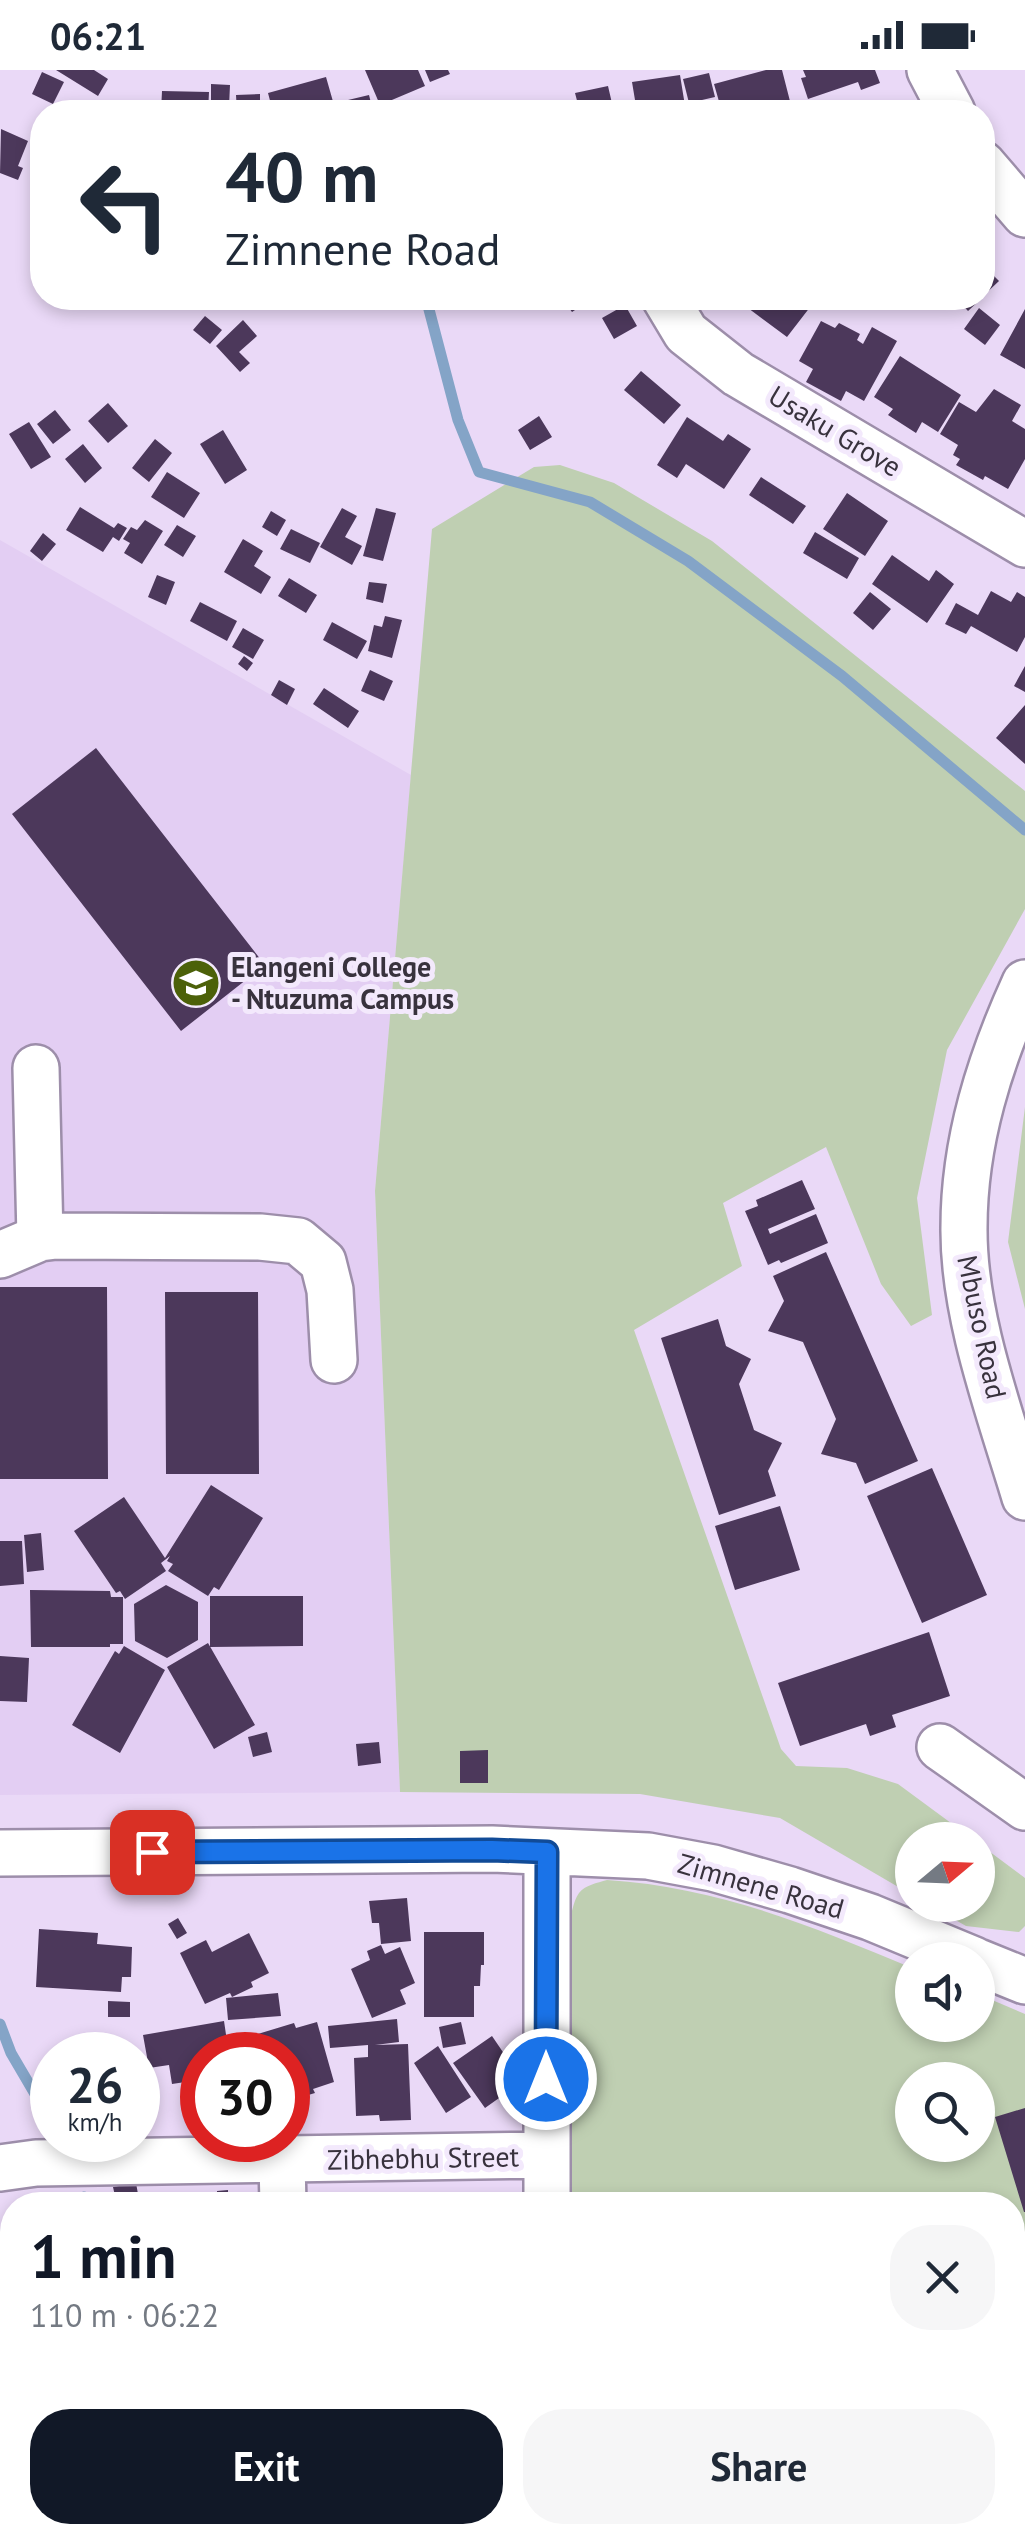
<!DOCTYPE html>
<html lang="en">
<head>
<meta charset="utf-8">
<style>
	:root { --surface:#fff; --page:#f6f6f7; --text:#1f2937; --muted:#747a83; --accent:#111827 }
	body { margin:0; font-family:"PT Sans",sans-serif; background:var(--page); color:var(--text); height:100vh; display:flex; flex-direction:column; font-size:38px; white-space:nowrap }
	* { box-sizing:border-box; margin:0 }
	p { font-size:32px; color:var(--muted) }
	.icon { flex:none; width:55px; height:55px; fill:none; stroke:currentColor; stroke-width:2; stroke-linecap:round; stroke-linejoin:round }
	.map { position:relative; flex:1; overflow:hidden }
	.panel { position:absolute; left:0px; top:2122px; width:1025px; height:352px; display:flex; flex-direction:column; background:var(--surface); border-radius:40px 40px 0 0; box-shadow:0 5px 15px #0003 }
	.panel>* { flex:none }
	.top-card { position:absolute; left:30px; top:30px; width:965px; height:210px; border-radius:40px; box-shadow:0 5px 15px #0003; background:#fff; color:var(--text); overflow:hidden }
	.needle { width:65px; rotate:71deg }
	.controls { position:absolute; left:895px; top:1752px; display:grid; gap:20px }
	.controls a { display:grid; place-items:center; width:100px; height:100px; border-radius:50%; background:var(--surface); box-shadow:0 5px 15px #0003; font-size:50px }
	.speed { position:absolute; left:30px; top:1962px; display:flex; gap:20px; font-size:50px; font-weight:700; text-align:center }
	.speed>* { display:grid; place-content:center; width:130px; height:130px; border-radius:50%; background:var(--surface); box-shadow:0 5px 15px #0003; line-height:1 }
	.speed small { font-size:25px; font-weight:400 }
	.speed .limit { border:15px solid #d22; background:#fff; color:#111 }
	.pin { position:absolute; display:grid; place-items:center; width:85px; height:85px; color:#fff; margin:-42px; border-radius:20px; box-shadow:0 5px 15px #0006 }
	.me { position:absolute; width:110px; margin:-55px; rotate:0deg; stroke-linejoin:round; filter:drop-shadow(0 0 8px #0008) }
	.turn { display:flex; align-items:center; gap:35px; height:210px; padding:0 30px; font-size:45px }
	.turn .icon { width:130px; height:130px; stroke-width:2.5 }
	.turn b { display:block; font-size:70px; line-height:85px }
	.round { display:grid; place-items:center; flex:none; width:105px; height:105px; border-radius:40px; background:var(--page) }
	.headline { display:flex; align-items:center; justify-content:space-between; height:170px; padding:0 30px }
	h1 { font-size:60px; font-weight:700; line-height:75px; color:var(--accent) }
	.action { display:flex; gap:20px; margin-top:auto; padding:20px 30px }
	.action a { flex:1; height:115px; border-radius:40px; background:var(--accent); color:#fff; font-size:40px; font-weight:700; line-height:115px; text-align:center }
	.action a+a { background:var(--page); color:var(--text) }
	.status { display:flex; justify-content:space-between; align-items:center; height:70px; padding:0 50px; background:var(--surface); direction:ltr }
	.status svg { height:28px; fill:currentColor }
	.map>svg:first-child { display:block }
	.built { fill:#e3cef3 }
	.green { fill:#bfcfb2; fill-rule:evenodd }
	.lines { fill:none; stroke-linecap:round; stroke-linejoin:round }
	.stream { stroke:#84a4c7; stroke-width:11 }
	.building { fill:#4c385b }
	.minor-casing { stroke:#9d8eaa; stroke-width:50 }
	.minor { stroke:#fff; stroke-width:45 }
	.route-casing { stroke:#114b97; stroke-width:25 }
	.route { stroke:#1a73e8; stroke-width:18 }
	.labels { text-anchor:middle; stroke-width:10; stroke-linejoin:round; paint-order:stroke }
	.street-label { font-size:28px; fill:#38323d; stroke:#f3e9fc }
	.poi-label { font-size:28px; font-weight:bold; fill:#38323d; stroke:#f3e9fc; text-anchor:start }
</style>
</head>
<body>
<div class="status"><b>06:21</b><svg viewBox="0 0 49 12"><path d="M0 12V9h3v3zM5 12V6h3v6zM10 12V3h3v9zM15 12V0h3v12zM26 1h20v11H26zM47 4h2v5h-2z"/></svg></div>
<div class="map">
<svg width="1025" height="2474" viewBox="0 0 1025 2474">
	<rect width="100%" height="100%" fill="#ead9f7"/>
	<path class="built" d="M0,470L411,705L375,1121L400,1722L0,1725Z"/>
	<path class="green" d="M560,395L614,413L712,471L1025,721V839L947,980L917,1128L932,1245L911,1256L881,1214L826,1077L723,1133L742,1196L634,1260L781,1679L796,1696L847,1698L898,1714L974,1770H912V1825L780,1748L640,1724L400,1722L375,1121L432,459L534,397Z
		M1025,1037V1239L1008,1172Z
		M978,1773L1025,1808V1856L1019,1862L966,1856L929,1835H978Z
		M607,1810C718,1817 811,1856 912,1898V1955H978V1924L1025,1944V2474H577V2462H1012V2135H570C569,2082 554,1856 579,1823C585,1815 597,1813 607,1810ZM912,2010H978V2075H912Z"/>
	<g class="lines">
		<path class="stream" d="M426,228L458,350L479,402L590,432L688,491L842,606L1025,760
			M0,1954L11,1983L52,2053
			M84,2127L85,2135
			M108,2462L109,2474"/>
	</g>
	<path class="building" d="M56,0H94L108,9L98,26Z
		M365,0H418L425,16L380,35Z
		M425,0H448L450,4L430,12Z
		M766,0H782L792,39L778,42H722L714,14Z
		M803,0H875L880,13L861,20L858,12L808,29L801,8L806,7Z
		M42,2L64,12L53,34L32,24Z
		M709,3L715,27L689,33L683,9Z
		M680,5L686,42H655L654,40L637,42L632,12Z
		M326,7L336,42H273L268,23Z
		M211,14L230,15L229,37H234V42H211Z
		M608,16L614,42H580L575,23Z
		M162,21L209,22L208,42H161Z
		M260,24V42H237L236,25Z
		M369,25L373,41L350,42L348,30Z
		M1,59L28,71L18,96L23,98L18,110L0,103Z
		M982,194L999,211L982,227Z
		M447,228H479V229L449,235Z
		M513,228H525L527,235L517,238Z
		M562,228H593L572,242Z
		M756,228H807L814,232L787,267L748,238Z
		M956,228H982L968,241Z
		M625,235L637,256L614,269L602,248Z
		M979,238L1000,255L985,275L964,259Z
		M1025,239V299L1000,285Z
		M205,246L222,260L210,274L193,260Z
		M243,250L257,266L239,282L250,293L240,302L216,276Z
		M821,251L835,258L839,253L860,264L857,270L863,274L872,257L897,271L864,331L846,321L841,331L806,312L813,299L799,291Z
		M900,286L961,325L938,362L922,352L916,363L888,345L893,339L874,327Z
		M641,301L681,335L664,354L624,320Z
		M994,319L1021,335L1012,351L1025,359V389L1008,419L985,406L983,410L956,395L960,389L953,385L958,375L940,364L959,332L976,342Z
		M108,333L128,356L108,373L88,351Z
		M55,340L71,360L53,374L37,354Z
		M539,346L552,367L530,380L518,360Z
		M687,347L723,371L728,364L751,379L724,419L686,394L677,408L657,395Z
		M29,352L51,387L31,399L9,364Z
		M223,360L247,400L225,414L200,374Z
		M155,369L172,383L149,412L132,398Z
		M83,374L102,398L85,413L65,389Z
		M167,402L200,423L184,448L151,427Z
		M761,407L806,436L793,454L749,425Z
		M847,423L888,451L865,486L823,459Z
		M80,437L114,458L118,453L127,458L119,471L113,467L103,482L66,460Z
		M342,438L357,446L345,467L362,476L352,495L320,477Z
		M376,438L396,443L383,491L363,486Z
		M271,441L286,450L277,466L262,457Z
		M145,450L163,461L142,494L124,483L130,473L123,469L131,457L137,460Z
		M177,455L196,466L183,487L164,475Z
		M291,459L320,473L310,493L280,479Z
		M815,462L859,488L847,509L803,483Z
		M43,463L56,474L42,491L30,481Z
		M243,469L263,481L254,496L271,507L261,524L224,502Z
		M892,485L929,511L936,500L954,514L927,553L872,514Z
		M157,505L175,512L166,535L148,527Z
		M289,508L317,525L306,543L278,526Z
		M369,512L387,514L383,533L366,529Z
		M991,521L1011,532L1017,522L1025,527V567L1017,582L971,556L966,564L945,554L956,533L978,545Z
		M870,522L891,539L873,560L853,543Z
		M200,532L237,551L227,571L190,551Z
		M385,546L402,550L392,588L368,581L374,555L382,557Z
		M332,552L367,571L357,589L323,570Z
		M243,558L264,570L253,589L232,577Z
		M244,586L253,593L247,601L238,594Z
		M1025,596V622L1014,616Z
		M370,600L393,611L384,631L361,621Z
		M279,610L295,619L287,635L271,625Z
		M324,618L359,641L348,658L313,634Z
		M1025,635V694L996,668Z
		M96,678L265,895L181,961L12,744Z
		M802,1110L815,1139L768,1159L770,1164L816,1144L828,1173L781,1193L779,1190L768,1195L745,1141L758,1136L756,1130Z
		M826,1182L918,1391L865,1414L856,1393L821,1384L836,1349L803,1272L768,1261L784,1231L773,1206Z
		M0,1217H107L108,1409H0Z
		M165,1222H258L259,1404H166Z
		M718,1249L726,1276L751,1289L739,1314L754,1360L782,1373L768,1401L776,1426L719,1445L661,1268Z
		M932,1398L987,1525L922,1553L867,1426Z
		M211,1415L263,1448L219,1520L214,1517L208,1526L168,1501L173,1494L167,1491L170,1486L161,1493L166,1501L125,1529L120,1521L116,1523L74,1461L124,1427L165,1488Z
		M780,1436L800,1500L735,1520L715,1456Z
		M41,1463L44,1500L27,1502L24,1465Z
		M0,1471H22L24,1514L0,1516Z
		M166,1515L198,1532V1570L167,1588L135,1571L134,1534Z
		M30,1520L110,1521L111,1527H123V1574H110V1577H31Z
		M210,1526H303V1576L210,1577Z
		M929,1562L950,1626L892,1645L896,1657L870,1666L866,1654L800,1676L778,1613Z
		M208,1573L255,1655L214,1679L167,1597Z
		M124,1576L165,1600L120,1683L72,1655L115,1581L119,1584Z
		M0,1586L29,1588L27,1632L0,1631Z
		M267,1662L272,1682L253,1687L248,1667Z
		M379,1672L381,1693L358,1696L356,1674Z
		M488,1680V1713H460V1681Z
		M407,1828L411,1871L381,1874L379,1853H372L369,1831Z
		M178,1848L187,1863L177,1869L168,1854Z
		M39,1859L98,1863L97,1874L132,1877L131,1907H122L121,1922L36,1917Z
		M424,1862H484V1895H481L480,1916H474V1947H424Z
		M249,1863L269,1903L251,1912L253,1917L232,1927L230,1923L205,1934L180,1883L206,1870L212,1882Z
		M381,1875L385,1884L400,1877L415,1913L400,1920L406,1934L372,1948L351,1899L370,1890L367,1881Z
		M278,1923L281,1946L228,1950L226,1928Z
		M108,1931L130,1932V1947H108Z
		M397,1949L399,1972L375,1975L408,1974L411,2050L380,2051L379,2045L356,2046L354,1988L368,1987V1975L330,1978L328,1956Z
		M224,1951L229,1985H202V2030L196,2031L192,2011L172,2014L169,1995L149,1998L143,1965Z
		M317,1952L334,2012L313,2019L315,2023L288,2031V1985H243L238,1970L294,1953L296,1958Z
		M461,1952L466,1974L443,1978L439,1957Z
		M492,1966L509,1991L505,1994L519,2014L485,2038L453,1993Z
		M438,1976L471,2027L446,2043L414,1993Z
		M1025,2038V2142H1024L995,2047Z
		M136,2113L140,2135H117L113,2117Z
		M228,2120V2133H217V2121Z
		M369,2122L376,2135H355L352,2130Z
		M500,2125L515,2135H493Z
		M2,2189L12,2191V2280L0,2278Z
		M12,2308V2398L0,2399V2309Z
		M12,2406V2462H23L24,2473L0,2474V2408Z
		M178,2462H192L194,2473L179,2474Z
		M489,2462L527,2466L526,2474H487Z"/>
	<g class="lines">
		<g class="minor-casing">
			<path id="minor" d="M930,0L952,42
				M982,94L1025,144
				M665,228L686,263L738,304L1025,474
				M1025,913C990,990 964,1071 964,1157C963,1246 1000,1343 1025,1427
				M36,998L40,1168
				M0,1185L40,1168L56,1166L260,1167L298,1171L323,1192L330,1220L334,1290
				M940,1677L1025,1737
				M0,1783L492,1779L648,1786L713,1798L790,1820L870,1847L974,1890
				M978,1892L1025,1911
				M282,2091L283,2135
				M0,2098L36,2093L546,2085
				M547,2135V1782
				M285,2462V2474
				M550,2462V2474"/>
		</g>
		<use href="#minor" class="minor"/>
	</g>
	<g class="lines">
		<g class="route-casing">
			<path id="route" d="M152,1782L492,1780L547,1782L546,2009"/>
		</g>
		<use href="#route" class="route"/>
	</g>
	<defs>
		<g id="university-disc" transform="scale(2.5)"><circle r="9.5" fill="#4c6109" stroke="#f3e9fc"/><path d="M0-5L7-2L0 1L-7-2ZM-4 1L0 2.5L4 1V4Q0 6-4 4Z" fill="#fff"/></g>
	</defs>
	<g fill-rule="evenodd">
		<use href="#university-disc" x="196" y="913"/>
	</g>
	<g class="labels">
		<g class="street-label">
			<text transform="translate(835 361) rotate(31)" y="10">Usaku Grove</text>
			<text transform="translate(982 1257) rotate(78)" y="10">Mbuso Road</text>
			<text transform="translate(761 1816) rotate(16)" y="10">Zimnene Road</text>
			<text transform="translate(423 2088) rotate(-1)" y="10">Zibhebhu Street</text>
		</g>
		<g class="poi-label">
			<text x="231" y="907">Elangeni College<tspan x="231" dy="32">- Ntuzuma Campus</tspan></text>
		</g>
	</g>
</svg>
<div class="controls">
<a><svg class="needle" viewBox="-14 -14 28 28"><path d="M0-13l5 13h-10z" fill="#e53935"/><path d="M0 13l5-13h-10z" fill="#747a83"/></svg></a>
<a><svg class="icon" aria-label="sound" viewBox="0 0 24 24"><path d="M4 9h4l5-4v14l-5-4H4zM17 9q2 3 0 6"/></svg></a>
<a><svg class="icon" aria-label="search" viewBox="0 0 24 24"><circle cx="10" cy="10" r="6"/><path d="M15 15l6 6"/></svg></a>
</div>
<div class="speed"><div>26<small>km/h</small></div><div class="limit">30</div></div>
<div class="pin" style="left:152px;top:1782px;background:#d93025"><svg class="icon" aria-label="arrive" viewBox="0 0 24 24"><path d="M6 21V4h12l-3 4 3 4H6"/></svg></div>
<svg class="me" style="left:546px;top:2009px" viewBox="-20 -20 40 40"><circle r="17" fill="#1a73e8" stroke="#fff" stroke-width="3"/><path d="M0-11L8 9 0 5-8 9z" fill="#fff"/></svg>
<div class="top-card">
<div class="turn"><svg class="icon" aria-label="left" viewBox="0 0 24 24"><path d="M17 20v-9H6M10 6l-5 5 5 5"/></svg><div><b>40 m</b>Zimnene Road</div></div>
</div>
<section class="panel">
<div class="headline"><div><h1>1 min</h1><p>110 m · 06:22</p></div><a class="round"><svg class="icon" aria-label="close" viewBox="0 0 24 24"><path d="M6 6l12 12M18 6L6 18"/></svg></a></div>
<div class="action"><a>Exit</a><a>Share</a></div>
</section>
</div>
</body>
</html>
